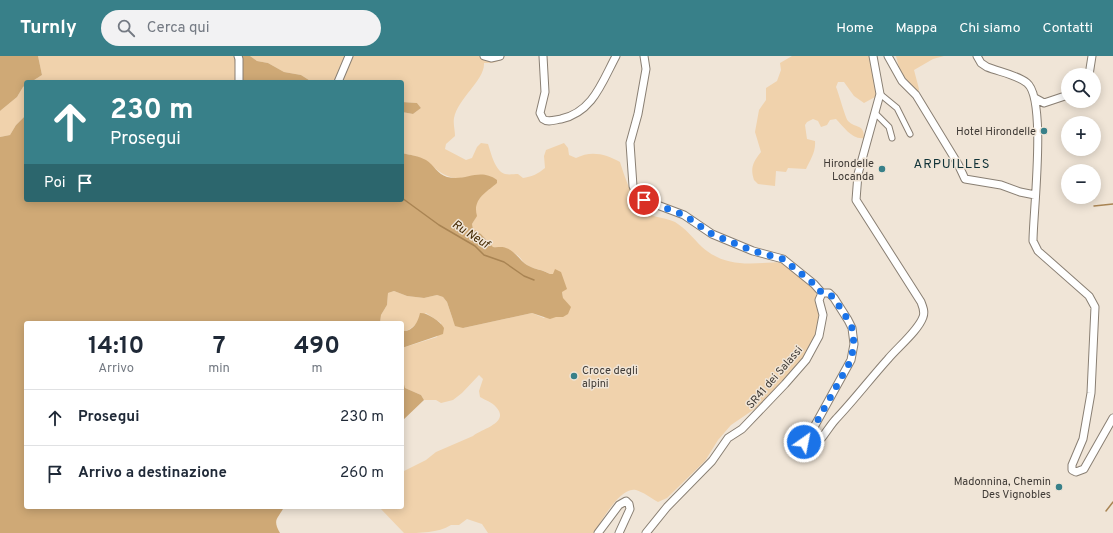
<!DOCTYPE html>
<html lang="it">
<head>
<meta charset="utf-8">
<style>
	:root { --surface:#fff; --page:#f2f2f3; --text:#1f2937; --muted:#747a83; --line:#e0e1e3; --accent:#388089 }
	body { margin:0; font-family:Overpass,sans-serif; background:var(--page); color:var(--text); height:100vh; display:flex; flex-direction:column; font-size:15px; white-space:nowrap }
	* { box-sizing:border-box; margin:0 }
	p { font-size:13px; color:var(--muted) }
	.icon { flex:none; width:22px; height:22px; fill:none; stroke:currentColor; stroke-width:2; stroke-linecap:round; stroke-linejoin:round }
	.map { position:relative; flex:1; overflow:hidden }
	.drawer { position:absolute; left:24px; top:265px; width:380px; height:188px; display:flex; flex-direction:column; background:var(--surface); border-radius:4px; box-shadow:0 2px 10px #0003 }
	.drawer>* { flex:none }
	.banner { position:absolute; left:24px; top:24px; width:380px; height:122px; border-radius:4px; box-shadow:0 2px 10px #0003; background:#388089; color:#fff; overflow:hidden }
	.fabs { position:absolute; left:1061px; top:12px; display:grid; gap:8px }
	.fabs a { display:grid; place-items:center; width:40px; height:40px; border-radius:50%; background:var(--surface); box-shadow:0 2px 10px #0003; font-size:20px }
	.pin { position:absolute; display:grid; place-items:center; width:34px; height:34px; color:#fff; margin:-17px; border:2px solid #fff; border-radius:50%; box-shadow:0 1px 4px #0007 }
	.me { position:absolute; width:44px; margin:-22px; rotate:33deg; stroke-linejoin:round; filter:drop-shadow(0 0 3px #0008) }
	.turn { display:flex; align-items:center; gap:14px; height:84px; padding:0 20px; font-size:18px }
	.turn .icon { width:52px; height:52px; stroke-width:2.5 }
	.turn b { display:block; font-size:28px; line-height:34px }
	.then { display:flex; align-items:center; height:38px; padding:0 20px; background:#0003; gap:8px; font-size:15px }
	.eta { display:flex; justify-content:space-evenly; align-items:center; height:68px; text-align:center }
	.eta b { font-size:24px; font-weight:700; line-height:28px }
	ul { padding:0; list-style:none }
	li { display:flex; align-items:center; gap:12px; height:56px; padding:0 20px; border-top:1px solid var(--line) }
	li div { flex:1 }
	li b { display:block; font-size:15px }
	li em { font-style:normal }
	header { display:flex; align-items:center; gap:24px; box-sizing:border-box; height:56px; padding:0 20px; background:var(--accent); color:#fff }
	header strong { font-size:19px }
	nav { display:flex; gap:22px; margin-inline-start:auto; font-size:14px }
	.search { width:280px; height:36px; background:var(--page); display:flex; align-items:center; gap:10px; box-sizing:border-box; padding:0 14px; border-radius:22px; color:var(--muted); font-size:15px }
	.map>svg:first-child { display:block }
	.green { fill:#f0d2ac }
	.forest { fill:#cfa976 }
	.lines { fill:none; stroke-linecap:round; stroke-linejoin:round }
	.stream { stroke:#a98453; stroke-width:1.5 }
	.street-casing { stroke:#897f73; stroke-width:7 }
	.secondary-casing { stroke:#897f73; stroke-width:9 }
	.street { stroke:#fff; stroke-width:5 }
	.secondary { stroke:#fff; stroke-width:7 }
	.route { stroke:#1a73e8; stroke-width:7; stroke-dasharray:0 12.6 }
	.poi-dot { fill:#388089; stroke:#f0e5d7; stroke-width:1.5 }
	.labels { text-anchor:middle; stroke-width:3; stroke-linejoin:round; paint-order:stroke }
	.poi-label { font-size:11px; fill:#3f3a35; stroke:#f0e5d7; text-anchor:end }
	.street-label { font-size:11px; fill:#3f3a35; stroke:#f0e5d7 }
	.water-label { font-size:12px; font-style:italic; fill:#422800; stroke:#f0e5d7 }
	.quarter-label { font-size:13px; letter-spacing:1px; fill:#113338; stroke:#f0e5d7 }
</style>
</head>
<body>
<header>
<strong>Turnly</strong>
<div class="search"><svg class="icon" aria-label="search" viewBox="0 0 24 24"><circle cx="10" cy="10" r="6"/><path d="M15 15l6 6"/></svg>Cerca qui</div>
<nav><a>Home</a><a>Mappa</a><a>Chi siamo</a><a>Contatti</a></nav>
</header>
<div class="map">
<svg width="1113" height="477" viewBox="0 0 1113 477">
	<rect width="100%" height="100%" fill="#f0e5d7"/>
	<path class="green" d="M38,0H234L237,26H31L42,19Z
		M250,0H505C499,7 492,7 484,7C485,24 458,42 454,62C453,68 455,74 455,80L446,88L445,93L466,104L472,102L477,91L481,87L488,88C491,97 495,115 505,118C509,119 514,118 518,118L523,122C531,121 538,118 545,112L544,100L546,94L564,87L568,92L569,99L576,102C591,94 606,98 620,106C625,122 634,150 649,158C657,162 667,162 675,166C686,173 693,182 702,191C727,213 752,207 783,206L815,233L820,261L815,283L800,306L782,326L756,352L731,369L718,384L705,405L667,442L658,446C651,442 643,436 636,434C620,430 601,466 594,477H488L482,468L467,463L459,469H451C438,477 420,477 404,477L379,451H402V416L426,404L436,396L473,380C480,373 511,367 496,351C492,346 485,344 480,341L479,335L483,323L479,319L462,337L453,344L441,347L436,344H424L421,339L405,332L402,327V292L437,281L441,267L426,257C418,263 413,276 402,275V267H380L381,259L387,249L388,237L394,235L407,240L424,242L437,239L443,241L447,246L453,264L463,272L532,257L544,262L563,242L562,236L553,218H550C542,213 536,214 529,210C523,208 522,202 517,199C511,194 501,193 493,191L481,178L473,174L472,168L475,163L476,148L484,136L490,133L467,121C442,127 435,107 415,100C411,99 406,98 402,97V56L413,58L421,52L417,47L402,46V26H312L301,19L284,16L268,7L257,5Z
		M792,0H871L877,34L875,41L864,47L854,40L844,26H838L836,31C839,38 845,61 848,65C856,73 864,67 864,82C852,84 844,71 836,63L830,64L827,69L821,71L818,65L813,63L807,66L805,69L807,83L815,85C816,96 810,104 806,113L788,112L786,116L776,115L775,130L758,128L754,124C750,112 753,106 761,96L755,76L759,54L766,44V32L777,25L781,14L780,7Z
		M896,0H944L933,3L914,14L919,33L918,38L900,15Z
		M26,29V59L16,69L10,79L0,81V55L17,41L23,31Z"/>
	<path class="forest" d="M0,0H38L42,19L31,26H26V29L23,31L17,41L0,55Z
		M234,0H250L257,5L268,7L284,16L301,19L312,26H237Z
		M402,46L417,47L421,52L413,58L402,56Z
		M26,59V97L24,99L26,106V144H402V97C410,99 419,100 426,104C434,109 437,118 447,121C466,126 479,111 497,124V127C487,136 472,143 477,160L472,168L473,173L481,178L493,191C497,192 502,190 506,192C516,195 520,206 529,210C536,214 541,213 550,218H553L555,213L561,216L567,233L562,236L563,242L571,251L568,258L563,261H556L550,263L532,257L463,272L455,270L447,246L443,241L437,239L424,242L407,240L394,235L388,237L387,249L381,259L380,267H26V451H284C278,463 272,463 280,477H0V81L10,79L16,69Z
		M420,257C428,257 440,265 444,272L443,278L402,292V275C413,276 418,266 420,257Z
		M402,322L405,332L421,339L424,344L402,365Z"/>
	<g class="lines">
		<path class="stream" d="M402,142L439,169L475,190L484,199L504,206L524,220L534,224
			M1094,150L1113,148
			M1106,455L1113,446"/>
		<g class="street-casing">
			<path id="street" d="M880,38L897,52L910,78
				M875,57L889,71L892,82"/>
		</g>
		<g class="secondary-casing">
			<path id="secondary" d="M238,0L239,3V26
				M484,0L491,2L500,0
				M543,0L545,36L540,57L543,63C548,67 554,64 561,63C593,56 602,26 616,0
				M644,0L646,13L638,58L630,87L633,130L635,135L644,144L684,159L712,178L753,195L783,203L814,228L822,237
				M888,0L902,25L916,39L958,108L965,123L1001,129L1020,136L1035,139
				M977,0L981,7L987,11C1000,16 1017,19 1027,27C1047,43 1033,157 1033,185L1038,195L1089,240L1095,251L1091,337L1083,383L1072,409V414L1076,416L1084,413L1113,362
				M1089,19L1092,0
				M338,26L349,0
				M1035,42L1044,47L1068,39
				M598,477L619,449L626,445L629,448L630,453L619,477
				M646,477L667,451L712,405L728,382L742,373L785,328L806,304L819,280L823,259L819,244L822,237H829L834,242L848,264L852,272L854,288L851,304L814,371L805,382V388L810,392C818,391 829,370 836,363C854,344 870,323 888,303C898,291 918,275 923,261C925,256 923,251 921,246L856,144L858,118L880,38L873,0"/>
		</g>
		<use href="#street" class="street"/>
		<use href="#secondary" class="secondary"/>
	</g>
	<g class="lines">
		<path class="route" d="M644,144L684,159L712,178L753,195L783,203L814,228L822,237L829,238L834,242L848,264L852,272L854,288L851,304L814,371L805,382L804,386"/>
	</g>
	<g class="poi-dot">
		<circle cx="1044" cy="75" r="4"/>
		<circle cx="882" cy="113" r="4"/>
		<circle cx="574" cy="320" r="4"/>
		<circle cx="1059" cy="431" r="4"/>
	</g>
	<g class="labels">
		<g class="poi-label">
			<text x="1036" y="79">Hotel Hirondelle</text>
			<text x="874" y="111">Hirondelle<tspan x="874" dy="13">Locanda</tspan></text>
			<text x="582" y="318" text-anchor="start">Croce degli<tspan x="582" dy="13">alpini</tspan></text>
			<text x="1051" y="429">Madonnina, Chemin<tspan x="1051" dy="13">Des Vignobles</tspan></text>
		</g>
		<g class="street-label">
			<text transform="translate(774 321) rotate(-49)" y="4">SR41 dei Salassi</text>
		</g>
		<g class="water-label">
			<text transform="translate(471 178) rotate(33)" y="4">Ru Neuf</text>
		</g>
		<g class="quarter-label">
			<text x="952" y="112">ARPUILLES</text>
		</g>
	</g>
</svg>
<div class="fabs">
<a><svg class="icon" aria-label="search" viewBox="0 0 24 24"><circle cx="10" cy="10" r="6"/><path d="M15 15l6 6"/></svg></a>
<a>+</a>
<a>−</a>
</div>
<div class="pin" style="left:644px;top:144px;background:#d93025"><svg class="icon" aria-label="arrive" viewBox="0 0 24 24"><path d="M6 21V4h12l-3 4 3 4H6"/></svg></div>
<svg class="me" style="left:804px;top:386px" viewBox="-20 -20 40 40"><circle r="17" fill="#1a73e8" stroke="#fff" stroke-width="3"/><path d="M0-11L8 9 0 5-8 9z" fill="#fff"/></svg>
<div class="banner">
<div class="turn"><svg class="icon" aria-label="ahead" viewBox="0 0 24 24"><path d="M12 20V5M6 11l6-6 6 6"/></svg><div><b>230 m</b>Prosegui</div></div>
<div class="then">Poi<svg class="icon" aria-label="arrive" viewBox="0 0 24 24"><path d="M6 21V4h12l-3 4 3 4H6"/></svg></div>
</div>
<section class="drawer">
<div class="eta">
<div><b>14:10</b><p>Arrivo</p></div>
<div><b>7</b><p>min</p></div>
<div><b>490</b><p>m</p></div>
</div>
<ul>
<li><svg class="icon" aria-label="ahead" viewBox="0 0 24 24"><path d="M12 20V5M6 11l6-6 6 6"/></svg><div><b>Prosegui</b></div><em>230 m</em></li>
<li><svg class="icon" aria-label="arrive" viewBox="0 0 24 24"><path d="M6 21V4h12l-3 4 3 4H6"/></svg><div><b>Arrivo a destinazione</b></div><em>260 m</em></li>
</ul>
</section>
</div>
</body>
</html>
